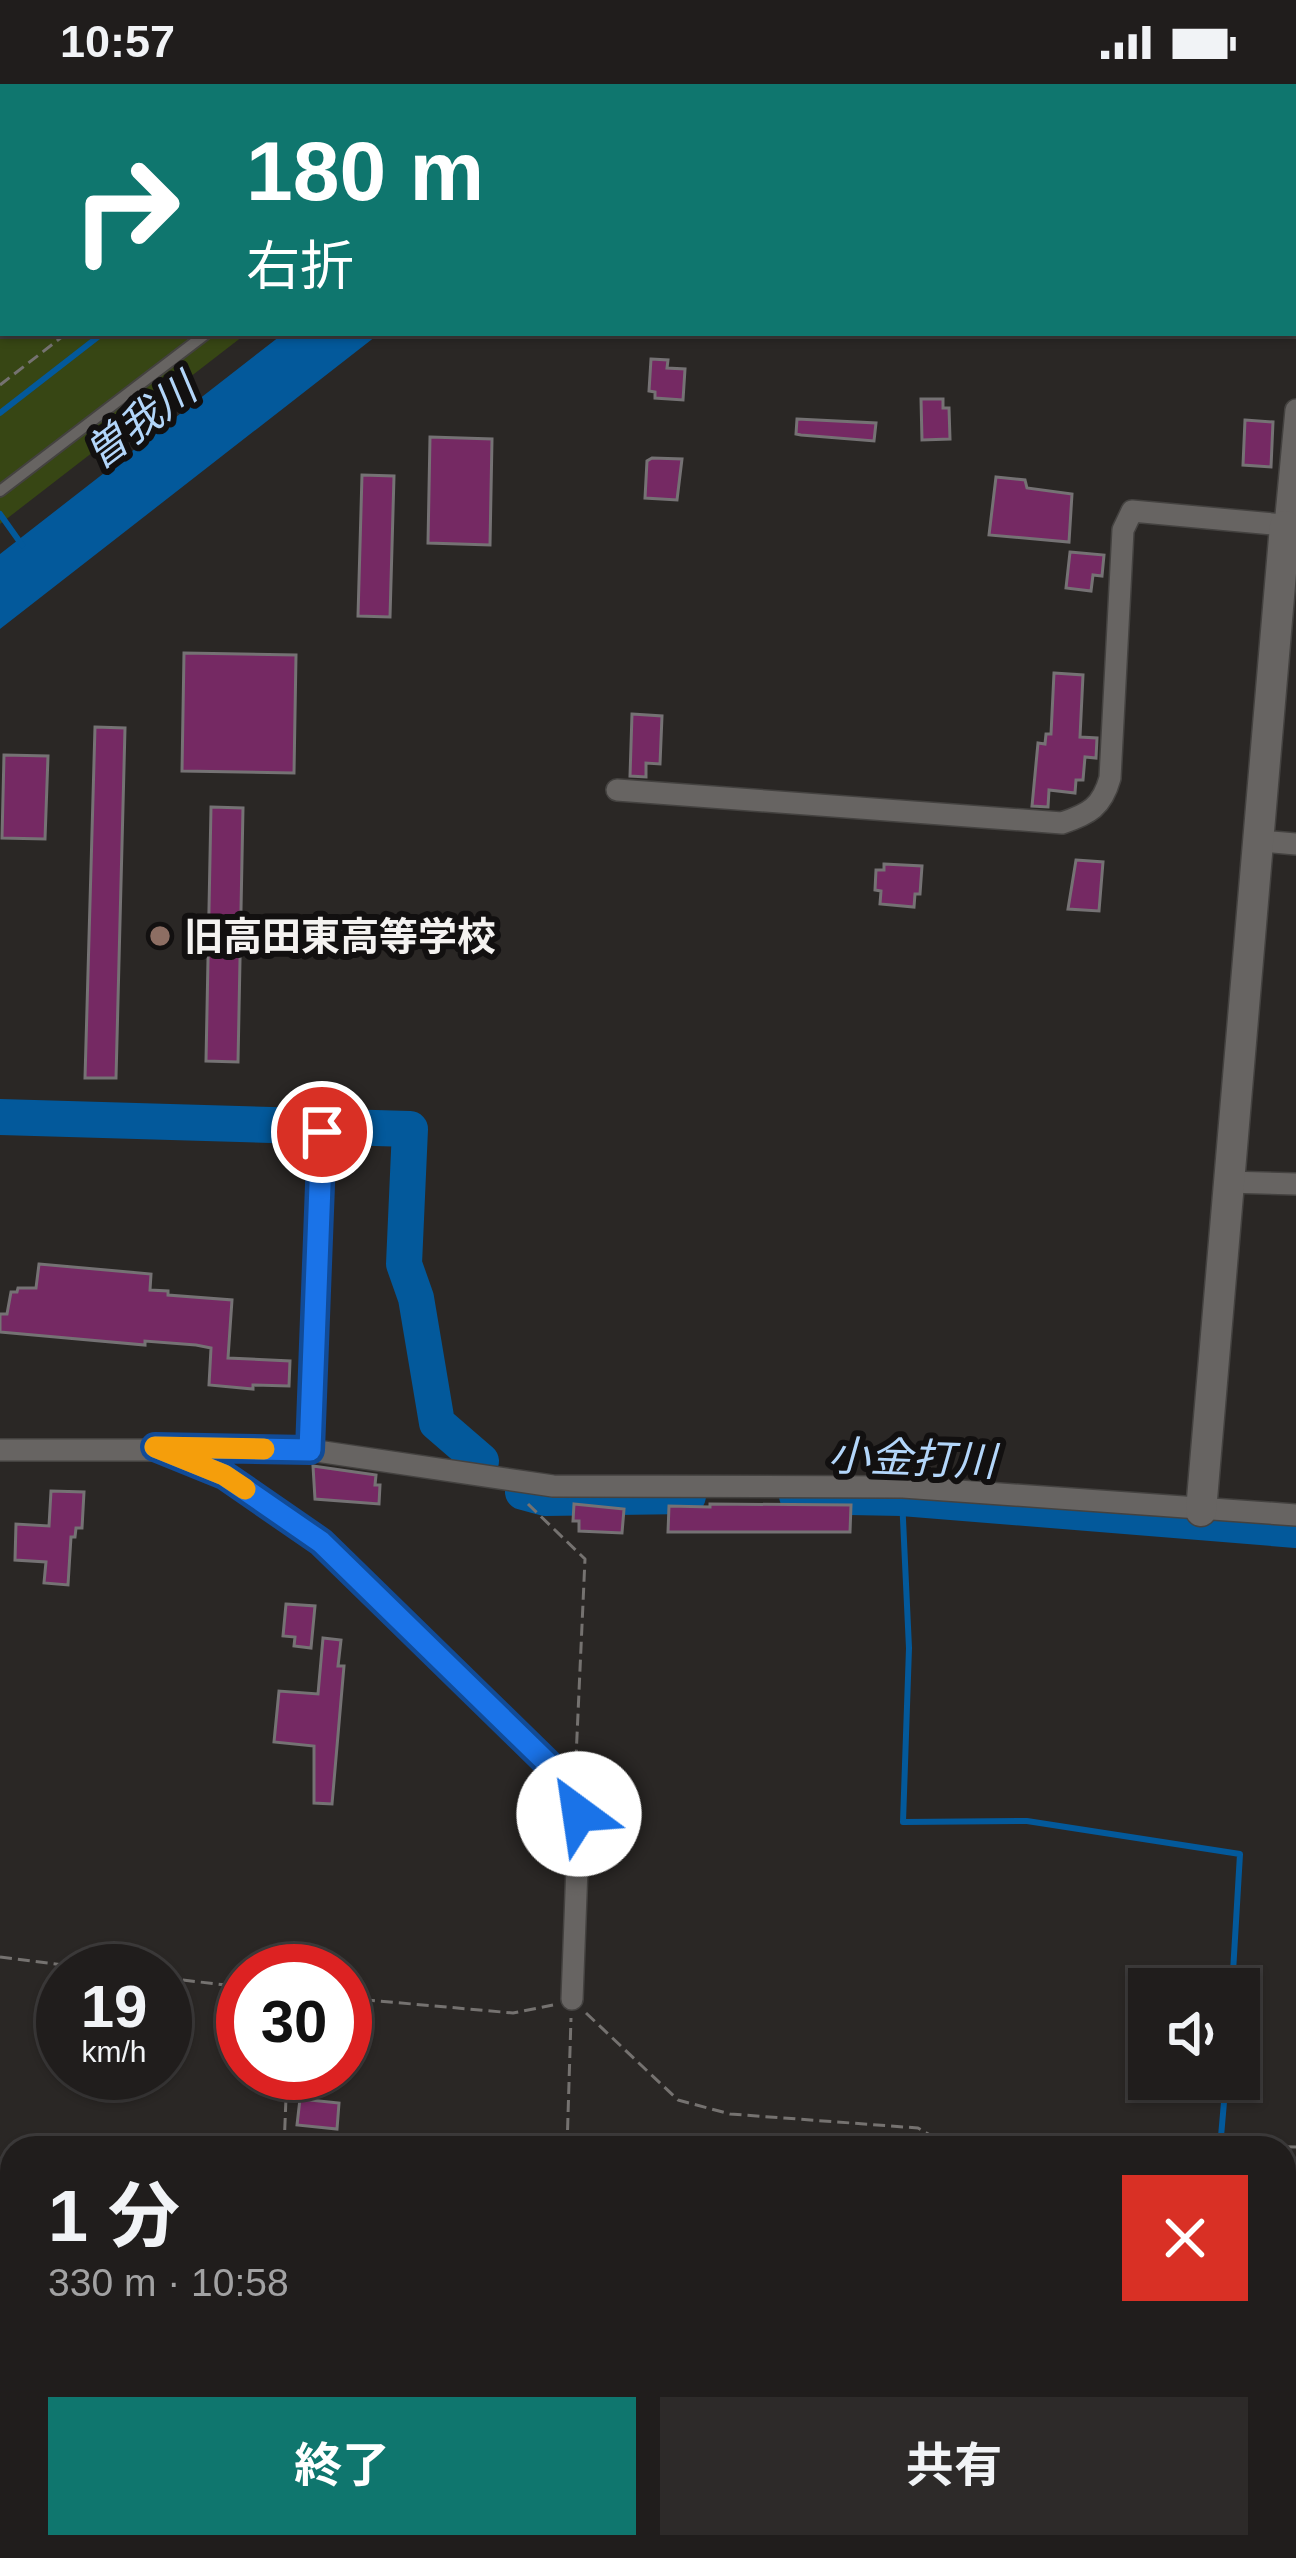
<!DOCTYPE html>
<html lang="ja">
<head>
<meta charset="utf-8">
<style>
	:root { --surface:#201d1c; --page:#2d2a29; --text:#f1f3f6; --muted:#a2a2a3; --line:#3d3b3b; --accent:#0f766e }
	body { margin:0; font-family:Arial,"Noto Sans JP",sans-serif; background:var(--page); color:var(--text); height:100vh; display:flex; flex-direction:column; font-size:45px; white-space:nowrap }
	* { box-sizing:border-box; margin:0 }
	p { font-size:39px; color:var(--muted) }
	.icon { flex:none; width:66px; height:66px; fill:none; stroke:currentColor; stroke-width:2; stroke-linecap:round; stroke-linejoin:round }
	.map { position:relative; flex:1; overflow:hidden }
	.side { position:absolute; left:0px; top:2052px; width:1296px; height:423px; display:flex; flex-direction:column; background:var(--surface); border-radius:36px 36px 0 0; box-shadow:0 3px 9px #0004,0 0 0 3px var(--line) }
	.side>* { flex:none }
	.hud { position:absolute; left:0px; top:0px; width:1296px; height:252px; box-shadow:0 3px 9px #0004,0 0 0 3px var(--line); background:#0f766e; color:#fff; overflow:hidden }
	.tools { position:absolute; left:1128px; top:1884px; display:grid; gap:24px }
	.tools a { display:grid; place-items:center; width:132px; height:132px; border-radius:0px; background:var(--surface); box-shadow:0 3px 9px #0004,0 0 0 3px var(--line); font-size:60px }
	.speed { position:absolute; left:36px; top:1860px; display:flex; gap:24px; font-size:60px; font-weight:700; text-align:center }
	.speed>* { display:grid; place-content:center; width:156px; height:156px; border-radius:50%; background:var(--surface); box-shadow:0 3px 9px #0004,0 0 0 3px var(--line); line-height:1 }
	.speed small { font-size:30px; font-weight:400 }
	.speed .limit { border:18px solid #d22; background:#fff; color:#111 }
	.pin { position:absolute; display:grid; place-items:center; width:102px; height:102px; color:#fff; margin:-51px; border:6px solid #fff; border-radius:50%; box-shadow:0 3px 12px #0007 }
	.me { position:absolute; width:132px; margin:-66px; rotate:329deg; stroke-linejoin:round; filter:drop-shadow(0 0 9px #0008) }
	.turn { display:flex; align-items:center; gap:42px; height:252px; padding:0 48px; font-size:54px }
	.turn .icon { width:156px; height:156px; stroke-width:2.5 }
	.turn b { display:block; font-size:84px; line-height:102px }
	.round { display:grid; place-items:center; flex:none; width:126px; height:126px; border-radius:0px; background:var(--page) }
	.summary { display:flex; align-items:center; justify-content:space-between; height:204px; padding:0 48px }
	h1 { font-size:72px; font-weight:700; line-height:90px }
	.cta { display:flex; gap:24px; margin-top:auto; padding:24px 48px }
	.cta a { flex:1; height:138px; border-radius:0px; background:var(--accent); color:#fff; font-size:48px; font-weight:700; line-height:138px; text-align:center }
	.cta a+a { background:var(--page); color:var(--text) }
	.status { display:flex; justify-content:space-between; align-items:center; height:84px; padding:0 60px; background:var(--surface); direction:ltr }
	.status svg { height:33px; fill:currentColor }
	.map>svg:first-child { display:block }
	.green { fill:#374614 }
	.water { fill:#03599b }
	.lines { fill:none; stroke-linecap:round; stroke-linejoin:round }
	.stream { stroke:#03599b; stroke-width:6 }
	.river { stroke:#03599b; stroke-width:36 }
	.building { fill:#752963; stroke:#757274; stroke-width:3 }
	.lane-casing { stroke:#444240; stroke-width:14 }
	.street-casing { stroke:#444240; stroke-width:24 }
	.secondary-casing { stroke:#444240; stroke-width:33 }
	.path { stroke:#757270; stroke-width:3; stroke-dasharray:12 6; stroke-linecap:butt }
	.lane { stroke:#676462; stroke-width:10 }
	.street { stroke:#676462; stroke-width:21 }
	.secondary { stroke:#676462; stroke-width:30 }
	.route-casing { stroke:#114b97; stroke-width:30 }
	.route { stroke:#1a73e8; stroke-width:21 }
	.slow { stroke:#f59e0b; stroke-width:21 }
	.education-dot { fill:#8d6e63; stroke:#121010; stroke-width:4.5 }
	.labels { text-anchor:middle; stroke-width:12; stroke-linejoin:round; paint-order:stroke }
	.poi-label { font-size:39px; font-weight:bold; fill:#f4f2f0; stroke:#121010; text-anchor:start }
	.water-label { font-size:42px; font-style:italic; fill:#b3d6fa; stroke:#121010 }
</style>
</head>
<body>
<div class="status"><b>10:57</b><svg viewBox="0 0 49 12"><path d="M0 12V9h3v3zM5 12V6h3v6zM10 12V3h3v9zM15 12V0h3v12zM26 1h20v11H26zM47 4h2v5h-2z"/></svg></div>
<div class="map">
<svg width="1296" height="2474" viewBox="0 0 1296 2474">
	<rect width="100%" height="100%" fill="#2a2725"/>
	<path class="green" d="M0,0H568L3,3V249H247L0,440Z"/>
	<path class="water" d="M284,249H380L0,545V470Z
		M1284,2088H1296V2373L1284,2382Z
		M1284,2455H1296V2474H110L199,2463H1284Z"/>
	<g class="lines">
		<path class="stream" d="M13,3L14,0
			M421,3L425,0
			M0,38L3,30
			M0,329L103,249
			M0,430L22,461
			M902,1414L909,1564L903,1738L1027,1737L1240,1770L1232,1905
			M1220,2064L1226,1995"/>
		<path class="river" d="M0,1033L410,1045L404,1180L416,1214L437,1339L481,1377
			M523,1408L545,1414L688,1412
			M797,1412L902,1414L1296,1446"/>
	</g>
	<path class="building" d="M651,275L668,276L667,284L685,285L683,316L655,314V308L649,307Z
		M921,315H943V324H949L950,355L922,356Z
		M797,335L876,339L874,357L801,351L796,350Z
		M1245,336L1273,338L1271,383L1243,381Z
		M430,353L492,355L490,461L428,459Z
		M652,374L682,375L677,416L645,414L647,377Z
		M362,391L394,392L390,533L358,532Z
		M996,393L1025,396L1027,404L1072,410L1069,458L989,451Z
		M1070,468L1104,471L1102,492L1093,491L1091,507L1066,504Z
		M184,569L296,571L294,689L182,687Z
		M1054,589L1083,591L1080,653L1097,654L1096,674L1085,673L1083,696H1076L1075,709L1049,706L1048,723L1032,722L1038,659L1045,660L1046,650H1051Z
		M632,630L662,632L660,680L646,679V693L630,692Z
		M95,643L125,644L116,994H85Z
		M4,671L48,672L45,755L2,754Z
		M211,723L243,724L238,978L206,977Z
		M1076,776L1103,778L1099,827L1068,825Z
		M884,780L922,782L920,810H915L914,823L880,820L881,807L875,806L876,786H884Z
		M39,1180L151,1190L150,1206L168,1207V1211L232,1216L228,1274L290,1277L289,1302L253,1301V1305L209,1301L211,1264L196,1261L145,1257V1261L0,1248V1230H7L11,1208H17L18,1204H36Z
		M313,1382L376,1391L375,1401H380L379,1420L315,1415Z
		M51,1407L84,1408L82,1444H76L75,1453H71L68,1501L44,1499L46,1478L15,1476L16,1440L49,1442Z
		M574,1420L624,1425L622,1449L579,1447V1437H573Z
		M710,1420L851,1421L850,1448H668L669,1422L710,1423Z
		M286,1520L315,1522L311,1564L294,1562L295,1553L283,1552Z
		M323,1554L341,1556L338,1582H344L332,1720L314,1719V1662L274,1658L279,1607L318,1610Z
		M300,2015L339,2019L337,2045L297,2041Z"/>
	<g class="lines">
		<g class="lane-casing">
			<path id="lane" d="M523,3L527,0
				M0,407L207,249"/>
		</g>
		<g class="street-casing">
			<path id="street" d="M681,0L683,3
				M1293,80L1296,81
				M1285,442L1296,326
				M617,706L1062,739C1089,730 1102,723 1110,694L1123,446L1132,427L1295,442
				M1260,757L1296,760
				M1227,1098L1296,1100
				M0,1366H310L553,1402L903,1403L1296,1431
				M310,1366L322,1048
				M167,1368L225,1391L321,1458L574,1705L579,1730L572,1915"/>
		</g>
		<g class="secondary-casing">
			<path id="secondary" d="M1201,1427L1285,442"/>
		</g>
		<path class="path" d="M46,0L49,3
			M206,0L207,3
			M64,3L68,0
			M387,3L391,0
			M0,78L3,73
			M0,301L67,249
			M528,1420L585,1475L576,1674
			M0,1873L111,1887
			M165,1894L243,1903
			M345,1914L513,1929L553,1921
			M586,1929L678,2016L730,2030L918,2044L930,2051L1296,2063
			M284,2064L287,1989
			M567,2064L571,1934
			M0,2341H12
			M1284,2415H1296
			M171,2463L172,2474"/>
		<use href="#lane" class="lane"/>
		<use href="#street" class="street"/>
		<use href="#secondary" class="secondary"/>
	</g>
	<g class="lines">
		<g class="route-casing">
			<path id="route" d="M322,1048L310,1366L155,1363L224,1391L321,1458L574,1705L579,1730"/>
		</g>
		<use href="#route" class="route"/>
		<path class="slow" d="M245,1405L224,1391L155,1363L264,1365"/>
	</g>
	<circle class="education-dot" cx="160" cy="852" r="12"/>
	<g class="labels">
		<g class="poi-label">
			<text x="184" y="866">旧高田東高等学校</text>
		</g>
		<g class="water-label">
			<text transform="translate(140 337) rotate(-37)" y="15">曽我川</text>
			<text transform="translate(912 1374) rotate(2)" y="15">小金打川</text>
		</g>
	</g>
</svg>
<div class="tools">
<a><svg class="icon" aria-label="sound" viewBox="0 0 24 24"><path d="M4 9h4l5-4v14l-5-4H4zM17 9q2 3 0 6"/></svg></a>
</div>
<div class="speed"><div>19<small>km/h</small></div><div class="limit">30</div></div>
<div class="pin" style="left:322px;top:1048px;background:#d93025"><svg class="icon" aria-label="arrive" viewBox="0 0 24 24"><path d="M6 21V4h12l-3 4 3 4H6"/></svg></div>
<svg class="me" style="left:579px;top:1730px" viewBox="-20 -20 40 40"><circle r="19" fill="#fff"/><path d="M0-13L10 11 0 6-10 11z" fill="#1a73e8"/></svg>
<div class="hud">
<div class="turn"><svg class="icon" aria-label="right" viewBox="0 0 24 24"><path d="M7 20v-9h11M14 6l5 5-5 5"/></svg><div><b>180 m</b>右折</div></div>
</div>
<section class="side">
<div class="summary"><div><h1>1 分</h1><p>330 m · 10:58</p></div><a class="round" style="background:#d93025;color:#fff"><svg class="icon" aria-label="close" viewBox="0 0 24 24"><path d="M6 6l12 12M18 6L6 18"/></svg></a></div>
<div class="cta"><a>終了</a><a>共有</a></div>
</section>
</div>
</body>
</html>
